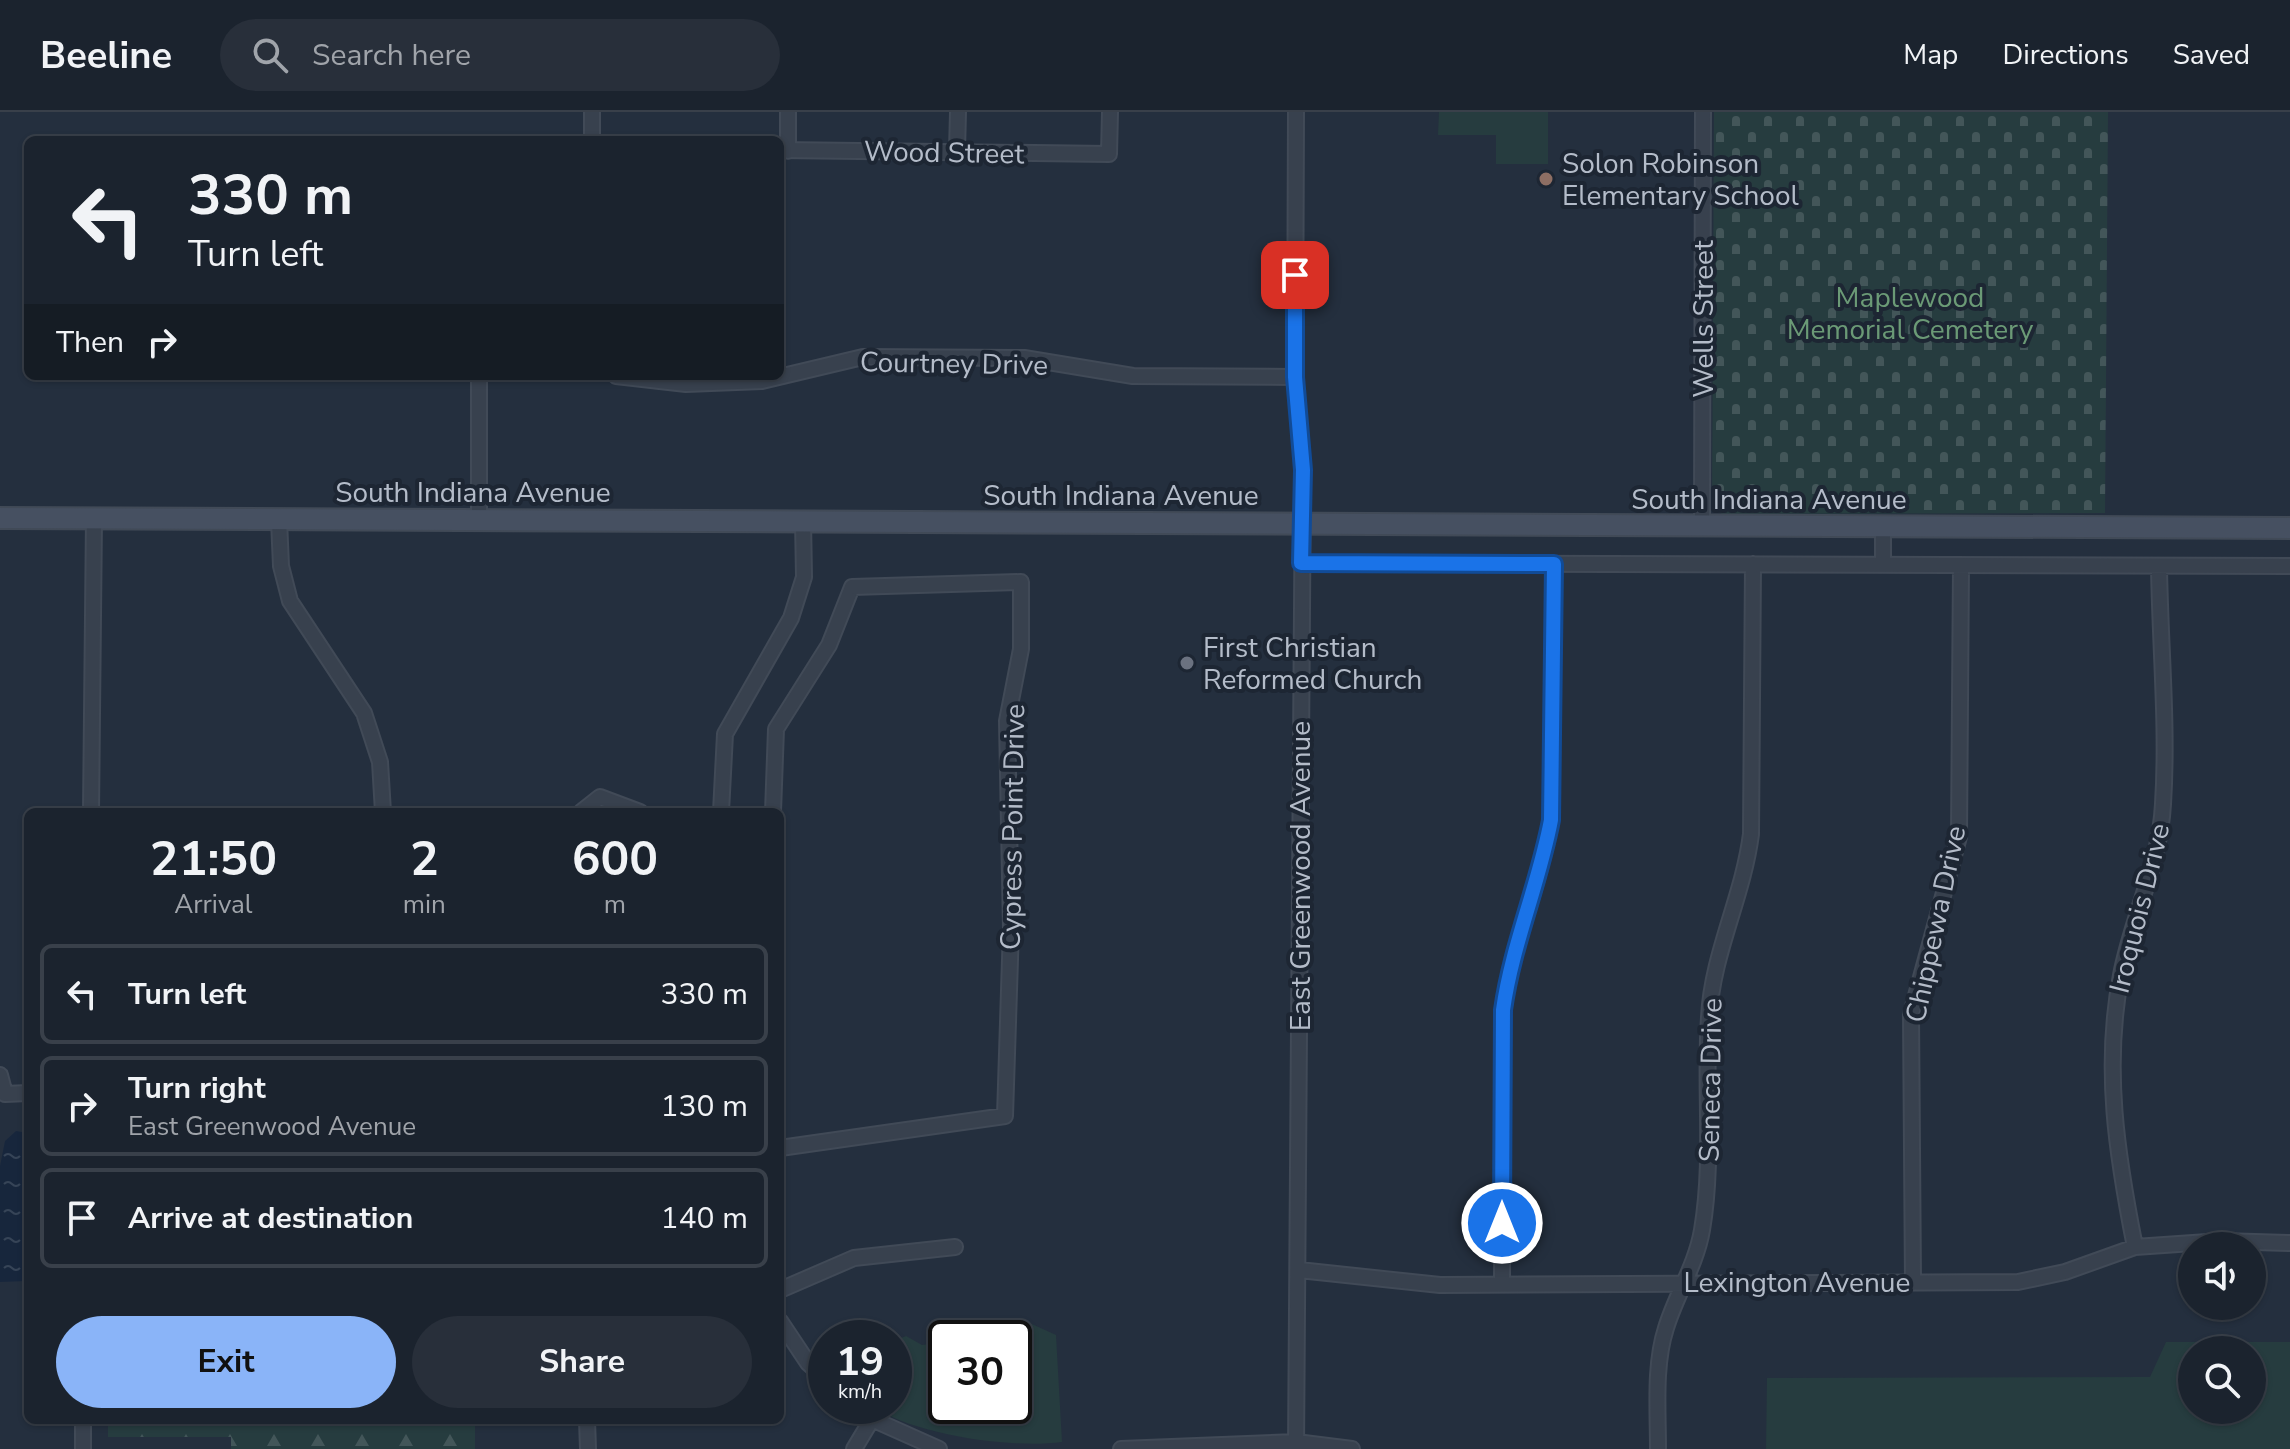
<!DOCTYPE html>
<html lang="en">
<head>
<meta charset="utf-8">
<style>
	:root { --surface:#1b232e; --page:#282f3a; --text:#f1f3f6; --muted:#a0a4aa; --line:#39404a; --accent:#8ab4f8 }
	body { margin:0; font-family:"Nunito Sans",sans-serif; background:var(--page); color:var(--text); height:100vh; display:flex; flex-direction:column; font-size:30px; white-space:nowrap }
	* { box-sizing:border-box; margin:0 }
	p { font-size:26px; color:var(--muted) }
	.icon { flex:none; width:44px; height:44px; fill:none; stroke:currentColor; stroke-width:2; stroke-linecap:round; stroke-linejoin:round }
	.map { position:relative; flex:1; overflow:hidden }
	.sheet { position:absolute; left:24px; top:696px; width:760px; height:616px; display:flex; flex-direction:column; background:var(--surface); border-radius:12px; box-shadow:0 2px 6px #0004,0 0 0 2px var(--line) }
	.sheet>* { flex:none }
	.banner { position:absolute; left:24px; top:24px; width:760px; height:244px; border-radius:12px; box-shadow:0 2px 6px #0004,0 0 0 2px var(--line); background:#1b232e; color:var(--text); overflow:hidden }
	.controls { position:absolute; left:2178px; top:1120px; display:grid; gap:16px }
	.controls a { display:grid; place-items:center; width:88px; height:88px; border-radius:50%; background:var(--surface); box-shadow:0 2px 6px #0004,0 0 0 2px var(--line); font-size:40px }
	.speed { position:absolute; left:808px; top:1208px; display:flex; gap:16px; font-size:40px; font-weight:700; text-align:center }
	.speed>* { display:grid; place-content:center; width:104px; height:104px; border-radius:50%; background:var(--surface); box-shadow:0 2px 6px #0004,0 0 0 2px var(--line); line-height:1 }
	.speed small { font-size:20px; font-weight:400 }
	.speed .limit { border:4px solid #111; border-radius:12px; background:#fff; color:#111 }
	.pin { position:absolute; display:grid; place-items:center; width:68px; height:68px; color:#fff; margin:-34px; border-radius:16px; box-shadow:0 4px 12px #0006 }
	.me { position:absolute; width:88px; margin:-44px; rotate:0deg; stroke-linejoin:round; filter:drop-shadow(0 0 6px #0008) }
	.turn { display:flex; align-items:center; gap:28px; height:168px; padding:0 32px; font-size:36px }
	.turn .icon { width:104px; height:104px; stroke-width:2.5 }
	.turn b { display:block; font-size:56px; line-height:68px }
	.then { display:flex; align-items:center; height:76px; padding:0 32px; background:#0003; gap:16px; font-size:30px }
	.eta { display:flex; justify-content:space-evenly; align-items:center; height:136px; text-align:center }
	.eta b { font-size:48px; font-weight:700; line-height:56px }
	.cta { display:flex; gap:16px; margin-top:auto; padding:16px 32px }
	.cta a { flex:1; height:92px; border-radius:48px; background:var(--accent); color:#111; font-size:32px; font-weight:700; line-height:92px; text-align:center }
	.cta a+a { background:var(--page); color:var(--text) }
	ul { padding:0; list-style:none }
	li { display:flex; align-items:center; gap:24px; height:100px; margin:0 16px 12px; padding:0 16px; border:4px solid var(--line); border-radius:12px }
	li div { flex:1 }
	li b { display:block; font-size:30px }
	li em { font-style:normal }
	header { display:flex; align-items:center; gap:48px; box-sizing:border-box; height:112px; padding:0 40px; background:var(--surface); border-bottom:2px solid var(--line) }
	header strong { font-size:38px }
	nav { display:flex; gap:44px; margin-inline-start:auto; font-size:28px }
	.search { width:560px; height:72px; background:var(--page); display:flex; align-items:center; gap:20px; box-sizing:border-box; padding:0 28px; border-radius:44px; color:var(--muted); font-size:30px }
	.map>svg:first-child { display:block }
	.forest { fill:url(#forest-firs) }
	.cemetery { fill:url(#cemetery-stones) }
	.park { fill:#263c3f; fill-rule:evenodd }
	.water { fill:url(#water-ripples) }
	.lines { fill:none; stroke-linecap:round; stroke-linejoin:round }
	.street-casing { stroke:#414a57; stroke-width:18 }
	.secondary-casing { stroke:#414a57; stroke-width:24 }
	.street { stroke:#38414e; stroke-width:14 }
	.secondary { stroke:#465061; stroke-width:20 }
	.route-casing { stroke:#114b97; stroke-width:20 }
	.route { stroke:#1a73e8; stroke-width:14 }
	.education-dot { fill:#8d6e63; stroke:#1d2633; stroke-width:3 }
	.worship-dot { fill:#6b7280; stroke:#1d2633; stroke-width:3 }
	.labels { text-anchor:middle; stroke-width:8; stroke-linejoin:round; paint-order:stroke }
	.street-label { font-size:28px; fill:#b4bcc9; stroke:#1d2633 }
	.poi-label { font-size:28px; fill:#b4bcc9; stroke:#1d2633; text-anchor:start }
	.park-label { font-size:28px; fill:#6b9a76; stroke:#1d2633 }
</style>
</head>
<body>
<header>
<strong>Beeline</strong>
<div class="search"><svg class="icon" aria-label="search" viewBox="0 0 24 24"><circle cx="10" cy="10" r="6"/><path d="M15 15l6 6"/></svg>Search here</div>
<nav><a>Map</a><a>Directions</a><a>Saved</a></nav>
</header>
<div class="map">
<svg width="2290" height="1337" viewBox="0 0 2290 1337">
	<defs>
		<pattern id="forest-firs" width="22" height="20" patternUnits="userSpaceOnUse" patternTransform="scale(2)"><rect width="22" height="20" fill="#263c3f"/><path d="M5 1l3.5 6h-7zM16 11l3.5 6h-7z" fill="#435659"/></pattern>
		<pattern id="cemetery-stones" width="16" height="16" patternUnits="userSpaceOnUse" patternTransform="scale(2)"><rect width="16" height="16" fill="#263c3f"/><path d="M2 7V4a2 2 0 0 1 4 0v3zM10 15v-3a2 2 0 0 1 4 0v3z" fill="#435659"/></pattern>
		<pattern id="water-ripples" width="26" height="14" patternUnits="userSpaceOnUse" patternTransform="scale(2)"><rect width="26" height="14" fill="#17263c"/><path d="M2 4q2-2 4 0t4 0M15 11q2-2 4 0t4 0" fill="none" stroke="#364457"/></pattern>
	</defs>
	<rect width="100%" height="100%" fill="#242f3e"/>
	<path class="forest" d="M108,1308H475V1337H231V1325H108Z"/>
	<path class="cemetery" d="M1714,0H2108L2105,401L1722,402L1712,393Z"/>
	<path class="park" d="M1439,0H1548V52H1496V23H1438Z
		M1023,1208L1056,1223L1062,1330C1013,1337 914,1323 872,1294H894V1229L906,1224L922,1233L946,1230V1294H1014V1226H956L970,1213Z
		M2166,1230H2290V1337H1766L1767,1266L2150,1265ZM2192,1238H2252V1298H2192Z"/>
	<path class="water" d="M16,1019L28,1021V1169L0,1170V1054L5,1029Z"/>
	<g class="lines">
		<g class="street-casing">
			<path id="street" d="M592,28V0
				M780,38L1109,42L1110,0
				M788,39V0
				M957,39L958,0
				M479,264V409
				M616,264L686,272L762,269L863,245L1024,246L1133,264L1295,265
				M279,408L281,454L290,489L364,601L380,650L383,700
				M1702,414L1703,0
				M1883,415V453
				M1301,451L2290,454
				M91,700L94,406
				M581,700L600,685L640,700
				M721,700L725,622L791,506L804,465L803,408
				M773,700L776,617L829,533L852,475L1021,470V537L1007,609L1011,816L1005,1004L780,1036
				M0,963L5,982L28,981
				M2135,1135C2117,1044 2103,956 2121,863C2132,805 2160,752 2163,692C2168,613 2160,533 2159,454
				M1299,1158L1440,1173L2018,1170L2065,1160L2135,1135L2222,1129L2290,1131
				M1913,1171L1911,902L1959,725L1961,453
				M1502,1172L1503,898C1512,833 1540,773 1551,708L1554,452
				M780,1178L854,1146L955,1135
				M780,1209L808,1251L826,1267
				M857,1294L872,1307L939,1337
				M587,1308L588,1337
				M83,1337V1308
				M854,1337L872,1307
				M1121,1337L1296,1330L1352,1337
				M1296,1337L1303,358L1295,265L1296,0
				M1658,1337C1658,1298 1654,1253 1666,1216C1676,1183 1696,1153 1702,1118C1714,1047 1704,977 1709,905C1712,842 1743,785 1751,722L1753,452"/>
		</g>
		<g class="secondary-casing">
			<path id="secondary" d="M0,406L2290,416"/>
		</g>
		<use href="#street" class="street"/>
		<use href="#secondary" class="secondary"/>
	</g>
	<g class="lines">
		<g class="route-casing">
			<path id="route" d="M1295,163V265L1303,358L1301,451L1554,452L1551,708C1539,772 1512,833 1503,898L1502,1111"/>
		</g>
		<use href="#route" class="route"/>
	</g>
	<circle class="education-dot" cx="1546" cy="67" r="8"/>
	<circle class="worship-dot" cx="1187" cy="551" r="8"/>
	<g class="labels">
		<g class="street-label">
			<text transform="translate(944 40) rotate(1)" y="10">Wood Street</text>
			<text transform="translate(1703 207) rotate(-90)" y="10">Wells Street</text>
			<text transform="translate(954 251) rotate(1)" y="10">Courtney Drive</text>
			<text x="473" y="390">South Indiana Avenue</text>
			<text x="1121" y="393">South Indiana Avenue</text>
			<text x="1769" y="397">South Indiana Avenue</text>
			<text transform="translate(1012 715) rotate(-89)" y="10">Cypress Point Drive</text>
			<text transform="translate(1300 764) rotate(-90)" y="10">East Greenwood Avenue</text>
			<text transform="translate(2139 796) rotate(-76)" y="10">Iroquois Drive</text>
			<text transform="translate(1935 812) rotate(-78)" y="10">Chippewa Drive</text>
			<text transform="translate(1710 968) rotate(-89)" y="10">Seneca Drive</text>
			<text x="1797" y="1180">Lexington Avenue</text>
		</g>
		<g class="poi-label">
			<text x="1562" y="61">Solon Robinson<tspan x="1562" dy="32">Elementary School</tspan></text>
			<text x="1203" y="545">First Christian<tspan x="1203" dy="32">Reformed Church</tspan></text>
		</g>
		<g class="park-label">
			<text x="1910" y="195">Maplewood<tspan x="1910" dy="32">Memorial Cemetery</tspan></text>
		</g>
	</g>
</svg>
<div class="controls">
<a><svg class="icon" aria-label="sound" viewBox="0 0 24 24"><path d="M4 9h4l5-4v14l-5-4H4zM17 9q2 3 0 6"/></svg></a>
<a><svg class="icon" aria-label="search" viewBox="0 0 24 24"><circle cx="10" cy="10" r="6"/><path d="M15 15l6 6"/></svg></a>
</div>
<div class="speed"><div>19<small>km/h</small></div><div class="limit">30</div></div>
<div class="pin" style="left:1295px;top:163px;background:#d93025"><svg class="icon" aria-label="arrive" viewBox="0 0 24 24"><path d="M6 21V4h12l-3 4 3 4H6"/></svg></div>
<svg class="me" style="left:1502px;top:1111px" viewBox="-20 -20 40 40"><circle r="17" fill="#1a73e8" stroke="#fff" stroke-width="3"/><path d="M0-11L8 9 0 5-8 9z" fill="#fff"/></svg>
<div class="banner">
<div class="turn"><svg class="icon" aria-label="left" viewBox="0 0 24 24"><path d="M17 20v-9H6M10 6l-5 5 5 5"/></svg><div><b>330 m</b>Turn left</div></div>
<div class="then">Then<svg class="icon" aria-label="right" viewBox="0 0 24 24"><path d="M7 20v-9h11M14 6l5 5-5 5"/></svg></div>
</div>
<section class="sheet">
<div class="eta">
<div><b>21:50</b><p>Arrival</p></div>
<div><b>2</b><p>min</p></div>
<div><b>600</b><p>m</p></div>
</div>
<ul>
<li><svg class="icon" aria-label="left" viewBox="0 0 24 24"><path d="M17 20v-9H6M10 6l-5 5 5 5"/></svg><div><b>Turn left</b></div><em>330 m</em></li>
<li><svg class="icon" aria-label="right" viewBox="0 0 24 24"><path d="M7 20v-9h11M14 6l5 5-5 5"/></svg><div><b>Turn right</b><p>East Greenwood Avenue</p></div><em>130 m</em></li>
<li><svg class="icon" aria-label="arrive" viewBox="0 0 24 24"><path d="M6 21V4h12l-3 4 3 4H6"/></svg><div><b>Arrive at destination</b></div><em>140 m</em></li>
</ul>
<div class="cta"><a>Exit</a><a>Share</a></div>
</section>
</div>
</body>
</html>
